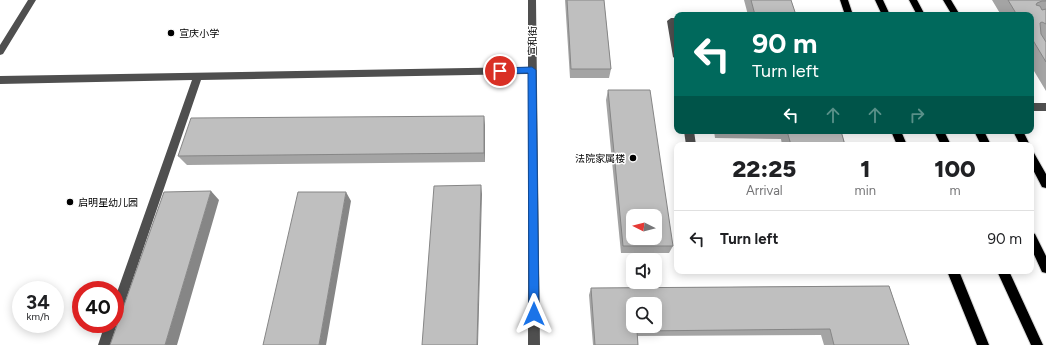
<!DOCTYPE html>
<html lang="en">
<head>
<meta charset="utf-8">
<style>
	:root { --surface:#fff; --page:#f6f6f6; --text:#202124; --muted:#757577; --line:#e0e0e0 }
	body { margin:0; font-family:Figtree,"Noto Sans SC",sans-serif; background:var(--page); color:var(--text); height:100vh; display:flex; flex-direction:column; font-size:15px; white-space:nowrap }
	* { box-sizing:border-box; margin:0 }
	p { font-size:13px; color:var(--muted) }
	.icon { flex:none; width:22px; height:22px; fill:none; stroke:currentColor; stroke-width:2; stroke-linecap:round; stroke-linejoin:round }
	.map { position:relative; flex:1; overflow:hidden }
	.panel { position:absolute; left:674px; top:142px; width:360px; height:132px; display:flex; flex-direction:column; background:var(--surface); border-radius:8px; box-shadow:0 2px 10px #0003 }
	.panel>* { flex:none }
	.hud { position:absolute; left:674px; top:12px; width:360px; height:122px; border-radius:8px; box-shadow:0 2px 10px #0003; background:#00695c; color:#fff; overflow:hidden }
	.needle { width:26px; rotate:276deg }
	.controls { position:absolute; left:626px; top:209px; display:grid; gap:8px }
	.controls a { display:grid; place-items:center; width:36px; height:36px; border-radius:8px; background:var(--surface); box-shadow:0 2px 10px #0003; font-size:20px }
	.speed { position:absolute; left:12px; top:281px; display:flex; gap:8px; font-size:20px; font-weight:700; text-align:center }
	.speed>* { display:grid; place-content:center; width:52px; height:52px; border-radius:50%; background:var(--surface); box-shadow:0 2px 10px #0003; line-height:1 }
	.speed small { font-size:10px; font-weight:400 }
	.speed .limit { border:6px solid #d22; background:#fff; color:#111 }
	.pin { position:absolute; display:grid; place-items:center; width:34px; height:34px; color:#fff; margin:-17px; border:2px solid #fff; border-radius:50%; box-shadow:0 1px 4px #0007 }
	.me { position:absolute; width:44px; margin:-22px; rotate:0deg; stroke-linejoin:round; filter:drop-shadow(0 0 3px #0008) }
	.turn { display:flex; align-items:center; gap:14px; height:84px; padding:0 12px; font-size:18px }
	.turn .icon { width:52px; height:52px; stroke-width:2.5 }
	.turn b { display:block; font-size:28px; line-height:34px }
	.lanes { display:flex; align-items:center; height:38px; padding:0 12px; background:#0003; justify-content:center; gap:20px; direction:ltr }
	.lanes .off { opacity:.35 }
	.eta { display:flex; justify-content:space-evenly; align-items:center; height:68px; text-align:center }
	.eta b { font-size:24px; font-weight:800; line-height:28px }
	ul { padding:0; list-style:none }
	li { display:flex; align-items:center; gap:12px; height:56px; padding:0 12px; border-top:1px solid var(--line) }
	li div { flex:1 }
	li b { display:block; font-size:15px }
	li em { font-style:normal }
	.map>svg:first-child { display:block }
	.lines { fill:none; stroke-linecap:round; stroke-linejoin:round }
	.major-casing { stroke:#dbdbdb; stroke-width:2 }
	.minor { fill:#4f4f4f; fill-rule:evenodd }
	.major { fill:#000; fill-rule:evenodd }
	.wall { fill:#a4a4a4 }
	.shaded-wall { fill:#868686 }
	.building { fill:#bfbfbf; stroke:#868686; fill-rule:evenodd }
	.route { fill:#1a73e8; stroke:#114b97 }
	.poi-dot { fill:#000; stroke:#fff; stroke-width:1.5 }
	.labels { text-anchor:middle; stroke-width:3; stroke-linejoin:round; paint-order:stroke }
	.poi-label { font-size:10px; fill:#000; stroke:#fff; text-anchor:start }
	.street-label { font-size:10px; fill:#000; stroke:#fff }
</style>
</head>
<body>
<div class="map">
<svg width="1046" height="345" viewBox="0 0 1046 345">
	<rect width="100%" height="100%" fill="#fff"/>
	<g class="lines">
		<g class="major-casing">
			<path id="major" d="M840,0H848L853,15H845Z
				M875,0H883L890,15H882Z
				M909,0H917L925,15H917Z
				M943,0H951L960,15H952Z
				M891,131H901L907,145H897Z
				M934,131H944L951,145H941Z
				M974,131H984L991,145H981Z
				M1013,131H1023L1030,145H1020Z
				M1031,152L1034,153L1046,174V188L1042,187L1031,166Z
				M1031,232L1035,234L1046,256V273L1042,272L1031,248Z
				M947,271H959L989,345H977Z
				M997,271H1009L1043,345H1031Z"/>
		</g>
		<path class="minor" d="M28,0H36L3,54L0,55V45Z
			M528,0H536L540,345H528V74L201,80L121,314L119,318L115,320V298L192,80L0,84V76L528,67Z
			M671,18H677L676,24L677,60L673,57L667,21Z
			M1031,103H1046V111H1031Z
			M684,131H694L696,145H686Z
			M115,320L117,324L110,345H98L105,324H115Z"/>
		<use href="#major" class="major"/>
	</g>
	<path class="wall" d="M565,0H604L611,69L609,78H570Z
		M744,0H791L796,15H748Z
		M992,0H1046V91L1031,66V15H1001Z
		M608,90L673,246L669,253H621L606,100Z
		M485,125V162L187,165L178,156Z
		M714,131H841L845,145H782L781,139L715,138Z
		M889,286L909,345H824L821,335L637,336L638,345H593L589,295L591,288Z"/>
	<path class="shaded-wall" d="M484,116L485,125V162L484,153Z
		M481,185L482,194L478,345H477Z
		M211,191L219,200L177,345H165Z
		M346,192L351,201L326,345H319Z"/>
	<path class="building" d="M567,0H604L611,69H571Z
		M751,0H791L796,15H755Z
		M1008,0H1046V1H1042L1037,3L1036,5L1040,6L1042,10L1046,9V24L1042,22L1040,23L1041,34L1046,42V62L1031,37V15H1017Z
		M608,90H650L673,246H623ZM633,216H655V238H633Z
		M484,116V153L178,156L191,118Z
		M787,131H841L845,145H791Z
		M481,185L477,345H422L434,186Z
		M211,191L165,345H110L164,192Z
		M298,192H346L319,345H263Z
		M889,286L909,345H834L830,329L637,331L638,345H595L591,288ZM633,304H655V326H633Z"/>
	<path class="route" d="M532,67L536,70L539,314L538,318L534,320L530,318L529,314L528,73L500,74L496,71L500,68Z"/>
	<g class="poi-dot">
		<circle cx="171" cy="33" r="4"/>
		<circle cx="633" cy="158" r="4"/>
		<circle cx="70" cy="202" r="4"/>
	</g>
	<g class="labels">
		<g class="poi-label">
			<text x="179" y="37">宣庆小学</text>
			<text x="625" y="162" text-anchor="end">法院家属楼</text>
			<text x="78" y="206">启明星幼儿园</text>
		</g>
		<g class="street-label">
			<text transform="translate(532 41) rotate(-90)" y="4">宣和街</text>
		</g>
	</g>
</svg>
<div class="controls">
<a><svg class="needle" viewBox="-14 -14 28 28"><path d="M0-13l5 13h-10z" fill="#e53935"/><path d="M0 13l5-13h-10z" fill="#757577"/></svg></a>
<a><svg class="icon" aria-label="sound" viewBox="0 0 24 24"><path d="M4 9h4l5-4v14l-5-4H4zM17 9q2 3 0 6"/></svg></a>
<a><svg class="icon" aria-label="search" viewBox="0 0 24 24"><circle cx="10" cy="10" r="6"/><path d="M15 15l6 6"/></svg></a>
</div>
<div class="speed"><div>34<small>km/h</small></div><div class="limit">40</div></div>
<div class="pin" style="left:500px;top:71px;background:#d93025"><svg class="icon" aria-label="arrive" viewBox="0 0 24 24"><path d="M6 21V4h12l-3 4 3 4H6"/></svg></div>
<svg class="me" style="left:534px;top:314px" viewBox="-20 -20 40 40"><path d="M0-17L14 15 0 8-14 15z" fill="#1a73e8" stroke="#fff" stroke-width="4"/></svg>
<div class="hud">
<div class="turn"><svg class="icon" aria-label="left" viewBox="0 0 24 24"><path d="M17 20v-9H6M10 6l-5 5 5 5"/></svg><div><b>90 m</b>Turn left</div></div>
<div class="lanes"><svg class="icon" aria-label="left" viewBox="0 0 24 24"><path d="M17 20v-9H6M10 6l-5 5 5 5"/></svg><svg class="icon off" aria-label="ahead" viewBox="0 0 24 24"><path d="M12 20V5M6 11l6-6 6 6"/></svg><svg class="icon off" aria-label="ahead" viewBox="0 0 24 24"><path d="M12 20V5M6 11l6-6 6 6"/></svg><svg class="icon off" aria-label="right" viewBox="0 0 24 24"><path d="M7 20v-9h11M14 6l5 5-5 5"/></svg></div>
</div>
<section class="panel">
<div class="eta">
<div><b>22:25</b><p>Arrival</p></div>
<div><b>1</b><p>min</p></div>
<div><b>100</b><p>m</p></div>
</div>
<ul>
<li><svg class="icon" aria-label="left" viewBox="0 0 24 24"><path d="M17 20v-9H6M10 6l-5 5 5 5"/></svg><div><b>Turn left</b></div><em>90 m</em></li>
</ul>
</section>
</div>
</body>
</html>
